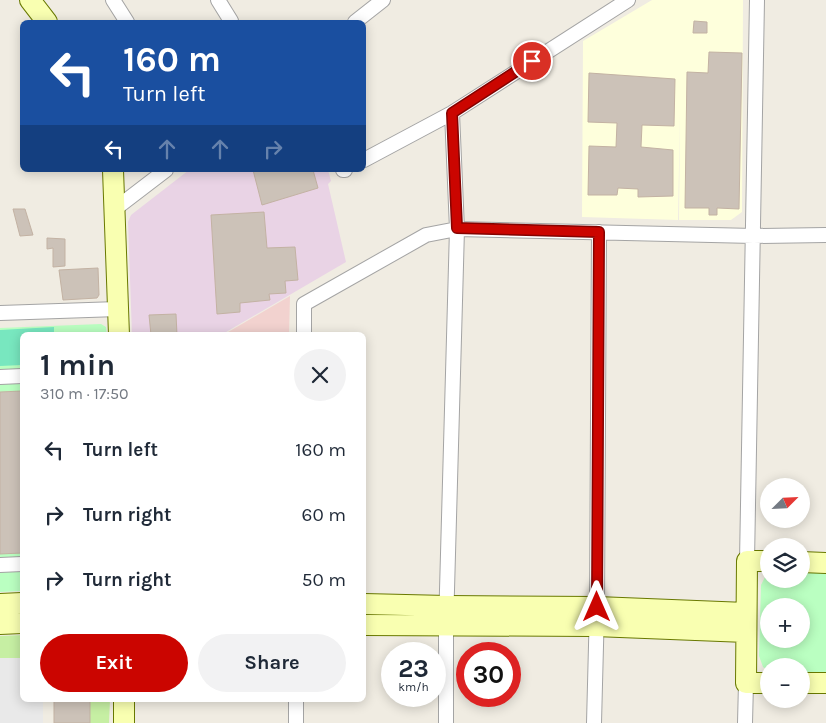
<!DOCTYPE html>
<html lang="en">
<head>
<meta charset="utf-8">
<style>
	:root { --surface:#fff; --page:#f2f2f3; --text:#1f2937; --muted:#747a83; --accent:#cb0500 }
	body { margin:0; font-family:Karla,sans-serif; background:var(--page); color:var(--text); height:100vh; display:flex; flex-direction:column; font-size:19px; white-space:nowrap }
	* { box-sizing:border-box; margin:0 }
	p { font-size:16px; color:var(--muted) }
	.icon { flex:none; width:28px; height:28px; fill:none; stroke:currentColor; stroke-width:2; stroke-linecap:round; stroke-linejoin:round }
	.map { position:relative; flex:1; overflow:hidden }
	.side { position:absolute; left:20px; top:332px; width:346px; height:370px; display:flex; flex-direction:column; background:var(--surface); border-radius:8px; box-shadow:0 2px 12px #0003 }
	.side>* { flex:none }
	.banner { position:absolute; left:20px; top:20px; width:346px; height:152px; border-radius:8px; box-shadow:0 2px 12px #0003; background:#1a4fa0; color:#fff; overflow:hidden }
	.needle { width:32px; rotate:66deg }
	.controls { position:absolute; left:760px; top:478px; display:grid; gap:10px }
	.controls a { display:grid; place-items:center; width:50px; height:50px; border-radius:50%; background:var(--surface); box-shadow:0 2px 12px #0003; font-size:25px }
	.speed { position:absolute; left:381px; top:642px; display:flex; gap:10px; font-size:25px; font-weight:700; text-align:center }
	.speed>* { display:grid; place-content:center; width:65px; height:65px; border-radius:50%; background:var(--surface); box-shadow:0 2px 12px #0003; line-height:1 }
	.speed small { font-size:12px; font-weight:400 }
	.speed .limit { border:8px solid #d22; background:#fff; color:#111 }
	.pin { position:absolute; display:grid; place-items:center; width:42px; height:42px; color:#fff; margin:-21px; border:2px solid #fff; border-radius:50%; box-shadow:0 1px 5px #0007 }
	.me { position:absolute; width:55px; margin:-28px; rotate:0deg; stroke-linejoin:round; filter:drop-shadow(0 0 4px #0008) }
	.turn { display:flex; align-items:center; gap:18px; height:105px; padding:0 20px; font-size:22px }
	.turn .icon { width:65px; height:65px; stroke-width:2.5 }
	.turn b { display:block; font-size:35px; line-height:42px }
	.lanes { display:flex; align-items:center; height:48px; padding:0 20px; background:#0003; justify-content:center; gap:25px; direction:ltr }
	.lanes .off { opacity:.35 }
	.round { display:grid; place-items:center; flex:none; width:52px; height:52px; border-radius:26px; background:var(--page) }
	.headline { display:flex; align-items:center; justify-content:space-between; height:85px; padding:0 20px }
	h1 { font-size:30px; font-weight:700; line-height:38px }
	.button { display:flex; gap:10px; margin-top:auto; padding:10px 20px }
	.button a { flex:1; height:58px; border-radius:30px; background:var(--accent); color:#fff; font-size:20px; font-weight:700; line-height:58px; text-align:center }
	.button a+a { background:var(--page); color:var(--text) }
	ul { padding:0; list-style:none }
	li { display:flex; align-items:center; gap:15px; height:65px; padding:0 20px }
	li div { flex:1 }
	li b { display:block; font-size:19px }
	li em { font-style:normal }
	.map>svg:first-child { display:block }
	.commercial { fill:#f2d2cf }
	.industrial { fill:#e9d3e5 }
	.education { fill:#feffdc }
	.grass { fill:#c6efa3 }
	.park { fill:#baffc1; fill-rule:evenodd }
	.pitch { fill:#78e7bf }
	.parking { fill:#e9e9e9 }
	.building { fill:#ccc2b8; stroke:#c3b2a3 }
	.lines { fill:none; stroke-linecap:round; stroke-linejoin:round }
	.street-casing { stroke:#a4a4a4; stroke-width:16 }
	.secondary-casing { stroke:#697900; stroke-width:22 }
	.street { stroke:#fff; stroke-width:14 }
	.secondary { stroke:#f9ffb1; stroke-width:20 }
	.route-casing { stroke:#840300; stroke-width:12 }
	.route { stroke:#cb0500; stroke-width:9 }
</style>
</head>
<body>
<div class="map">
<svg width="826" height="723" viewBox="0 0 826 723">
	<rect width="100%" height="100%" fill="#f0ece2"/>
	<path class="commercial" d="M290,296L289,335H223Z"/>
	<path class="industrial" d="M189,170H328L331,181L328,184L346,262L221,335H132L128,222L131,215Z"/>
	<path class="education" d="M652,0H743L742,212L731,220H679L680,111L678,220L582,217L583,41Z"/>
	<path class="grass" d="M22,635V658H0V636Z
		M90,700H110L109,723H90Z"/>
	<path class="park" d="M101,324L106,327L107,335H22V591L0,592V328Z
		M801,573H826V675H801V666H769V671L763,667L759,656L761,585L765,577L769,575V579H801ZM769,606H801V639H769Z"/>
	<path class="pitch" d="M54,327V335H22V365L0,366V330Z"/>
	<path class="parking" d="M0,658H22V700H43V723H0Z"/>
	<path class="building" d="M694,21L707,22V33H693Z
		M709,52L742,53L739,209L717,208V215H709V208H685L687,72L708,73Z
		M589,73L675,79L674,126L642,125L641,147L673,150V196L638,197V189L618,188L617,195H588L589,146L616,147L617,123L588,122Z
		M253,170H313L318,188L262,205Z
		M13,209H25L33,235L20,236Z
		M264,212L267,248L295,247L298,280L285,281L286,293L269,294L270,300L240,303V312L217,314L211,215Z
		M47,238L65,239V266L53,267V248L47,249Z
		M98,268L99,295L97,298L63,300L59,270Z
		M176,314L177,335H151L149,315Z
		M22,391V553L0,554V392Z
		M54,700H90V723H54Z"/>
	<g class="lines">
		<g class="street-casing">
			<path id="street" d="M113,0L127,22
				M218,0L231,21
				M355,22L383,0
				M364,160L452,113L628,0
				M343,170H345
				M115,209L166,170
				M0,313L118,309
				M304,335V304L426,235L457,229L754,236L826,235
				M0,377L22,376
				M747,561L757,0
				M0,565L22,564
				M296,723V700
				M446,723V626L457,229L452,113
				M594,723L597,607L599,232
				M745,723L746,683"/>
		</g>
		<g class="secondary-casing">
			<path id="secondary" d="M30,0L47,22
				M113,170L119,335
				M769,561H747L746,683H769
				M801,562L826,563
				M0,604L22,603
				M364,604L447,606L597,607L746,613
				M0,624L22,623
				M364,625L595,626L746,632
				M801,683H826
				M124,723V700"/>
		</g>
		<use href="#street" class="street"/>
		<use href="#secondary" class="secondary"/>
	</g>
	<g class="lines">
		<g class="route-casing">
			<path id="route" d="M532,61L452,113L457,228L599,232L597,607"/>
		</g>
		<use href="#route" class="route"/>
	</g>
</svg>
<div class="controls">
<a><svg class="needle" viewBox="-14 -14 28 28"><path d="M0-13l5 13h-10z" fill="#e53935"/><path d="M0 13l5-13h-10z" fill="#747a83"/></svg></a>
<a><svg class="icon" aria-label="layers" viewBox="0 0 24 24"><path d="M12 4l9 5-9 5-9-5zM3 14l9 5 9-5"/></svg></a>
<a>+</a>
<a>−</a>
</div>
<div class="speed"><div>23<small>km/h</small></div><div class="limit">30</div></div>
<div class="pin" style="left:532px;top:61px;background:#d93025"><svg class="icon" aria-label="arrive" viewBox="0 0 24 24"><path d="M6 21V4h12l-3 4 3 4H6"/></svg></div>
<svg class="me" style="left:597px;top:607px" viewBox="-20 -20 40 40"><path d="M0-17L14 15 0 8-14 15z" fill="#cb0500" stroke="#fff" stroke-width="4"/></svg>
<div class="banner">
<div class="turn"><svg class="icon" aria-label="left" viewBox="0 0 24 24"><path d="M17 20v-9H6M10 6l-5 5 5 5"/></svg><div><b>160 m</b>Turn left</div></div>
<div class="lanes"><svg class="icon" aria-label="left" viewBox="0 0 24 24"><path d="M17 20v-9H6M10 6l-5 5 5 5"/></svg><svg class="icon off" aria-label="ahead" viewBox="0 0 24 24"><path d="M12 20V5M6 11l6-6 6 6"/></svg><svg class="icon off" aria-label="ahead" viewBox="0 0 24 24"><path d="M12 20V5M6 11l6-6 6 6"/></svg><svg class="icon off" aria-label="right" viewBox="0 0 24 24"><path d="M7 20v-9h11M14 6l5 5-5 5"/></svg></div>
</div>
<section class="side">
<div class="headline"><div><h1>1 min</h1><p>310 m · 17:50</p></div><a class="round"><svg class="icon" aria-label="close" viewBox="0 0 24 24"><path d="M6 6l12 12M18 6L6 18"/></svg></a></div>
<ul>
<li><svg class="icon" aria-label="left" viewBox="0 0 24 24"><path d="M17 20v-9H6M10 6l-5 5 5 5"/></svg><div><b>Turn left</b></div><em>160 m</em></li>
<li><svg class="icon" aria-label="right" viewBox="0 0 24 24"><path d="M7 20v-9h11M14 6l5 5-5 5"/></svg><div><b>Turn right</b></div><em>60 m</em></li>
<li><svg class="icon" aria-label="right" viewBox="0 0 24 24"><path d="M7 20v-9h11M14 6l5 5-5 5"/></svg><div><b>Turn right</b></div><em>50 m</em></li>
</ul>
<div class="button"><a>Exit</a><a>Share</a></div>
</section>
</div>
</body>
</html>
